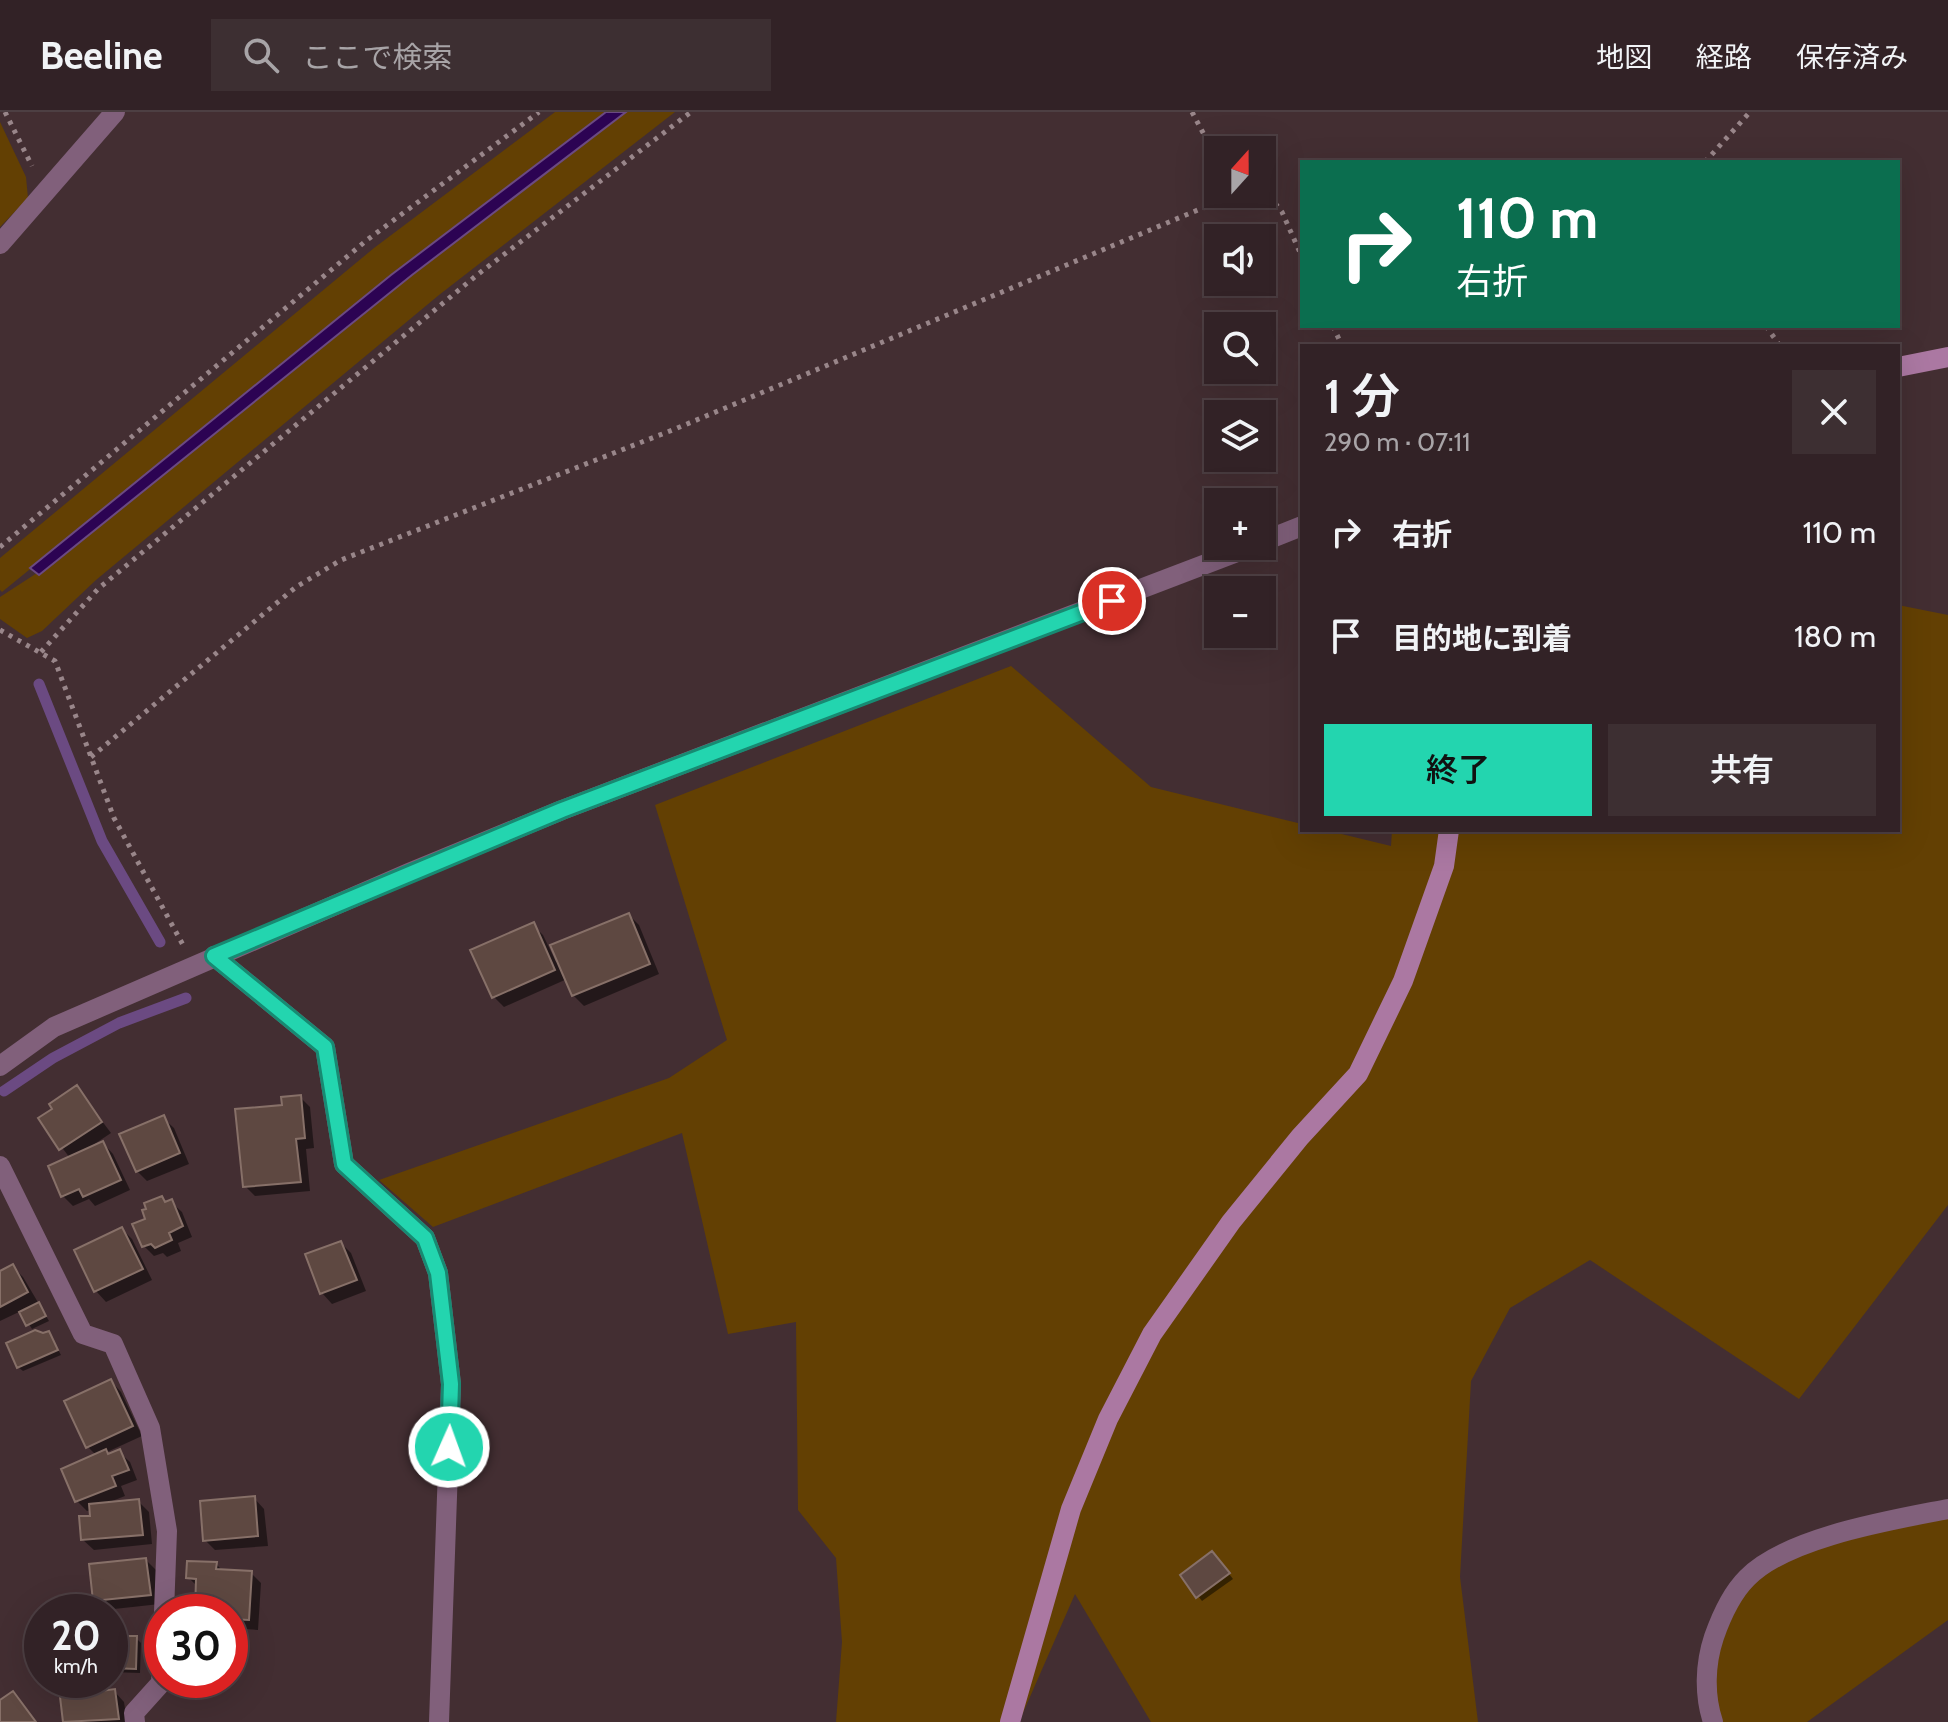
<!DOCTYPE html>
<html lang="ja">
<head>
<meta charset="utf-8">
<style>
	:root { --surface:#322226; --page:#3d2f32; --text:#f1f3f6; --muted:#a8a4a7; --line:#4d3f43; --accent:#23d5af }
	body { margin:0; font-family:Cabin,"Noto Sans JP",sans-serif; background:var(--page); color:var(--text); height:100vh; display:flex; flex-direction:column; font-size:30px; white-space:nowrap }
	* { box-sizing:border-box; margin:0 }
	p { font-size:26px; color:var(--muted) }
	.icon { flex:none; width:44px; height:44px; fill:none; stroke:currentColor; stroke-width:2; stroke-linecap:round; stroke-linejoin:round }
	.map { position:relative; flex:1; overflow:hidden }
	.panel { position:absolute; left:1300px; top:232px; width:600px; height:488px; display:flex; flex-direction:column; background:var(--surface); border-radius:0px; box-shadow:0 8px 32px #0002,0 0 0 2px var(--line) }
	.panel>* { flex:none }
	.banner { position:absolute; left:1300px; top:48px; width:600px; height:168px; border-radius:0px; box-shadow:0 8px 32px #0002,0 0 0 2px var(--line); background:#0b6e4f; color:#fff; overflow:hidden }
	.needle { width:52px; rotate:21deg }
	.fabs { position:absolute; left:1204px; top:24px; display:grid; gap:16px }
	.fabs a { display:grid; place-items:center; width:72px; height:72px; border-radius:0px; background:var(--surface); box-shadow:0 8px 32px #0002,0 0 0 2px var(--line); font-size:40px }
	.speed { position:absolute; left:24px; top:1482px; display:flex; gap:16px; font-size:40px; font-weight:700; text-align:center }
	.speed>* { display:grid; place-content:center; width:104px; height:104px; border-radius:50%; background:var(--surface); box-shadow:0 8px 32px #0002,0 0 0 2px var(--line); line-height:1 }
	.speed small { font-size:20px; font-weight:400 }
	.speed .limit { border:12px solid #d22; background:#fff; color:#111 }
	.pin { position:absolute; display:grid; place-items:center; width:68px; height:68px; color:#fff; margin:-34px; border:4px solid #fff; border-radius:50%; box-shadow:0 2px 8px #0007 }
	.me { position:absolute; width:88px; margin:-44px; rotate:2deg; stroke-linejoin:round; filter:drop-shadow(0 0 6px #0008) }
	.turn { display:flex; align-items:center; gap:28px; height:168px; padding:0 24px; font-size:36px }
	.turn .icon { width:104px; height:104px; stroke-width:2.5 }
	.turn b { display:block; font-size:56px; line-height:68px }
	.round { display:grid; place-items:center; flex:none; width:84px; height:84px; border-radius:0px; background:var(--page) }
	.headline { display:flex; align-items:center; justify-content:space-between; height:136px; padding:0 24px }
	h1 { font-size:48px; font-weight:600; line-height:60px }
	.primary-button { display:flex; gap:16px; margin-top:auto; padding:16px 24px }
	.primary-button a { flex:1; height:92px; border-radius:0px; background:var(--accent); color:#111; font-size:32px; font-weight:600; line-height:92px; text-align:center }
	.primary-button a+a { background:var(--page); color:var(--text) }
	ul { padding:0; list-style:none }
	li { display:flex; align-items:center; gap:24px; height:104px; padding:0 24px }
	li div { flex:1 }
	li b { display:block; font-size:30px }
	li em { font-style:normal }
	header { display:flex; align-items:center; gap:48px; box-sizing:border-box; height:112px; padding:0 40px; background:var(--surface); border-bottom:2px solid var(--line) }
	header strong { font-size:38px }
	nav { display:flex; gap:44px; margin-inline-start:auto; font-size:28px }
	.search { width:560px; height:72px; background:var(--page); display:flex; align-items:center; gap:20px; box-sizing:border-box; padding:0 28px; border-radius:0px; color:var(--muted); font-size:30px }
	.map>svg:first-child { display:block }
	.green { fill:#634003 }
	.water { fill:#2c0353; stroke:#6b4a82; stroke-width:2 }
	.shadow { fill:#0007 }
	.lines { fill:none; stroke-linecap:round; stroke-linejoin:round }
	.stream { stroke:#6b4a82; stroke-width:11 }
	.building { fill:#5e4841; stroke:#877068; stroke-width:2 }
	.path { stroke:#99868a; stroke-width:5; stroke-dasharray:4 6; stroke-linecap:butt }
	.street { stroke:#81607b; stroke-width:20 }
	.secondary { stroke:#ab78a2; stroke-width:20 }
	.route-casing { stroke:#178a72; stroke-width:20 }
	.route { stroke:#23d5af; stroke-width:14 }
</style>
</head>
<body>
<header>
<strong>Beeline</strong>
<div class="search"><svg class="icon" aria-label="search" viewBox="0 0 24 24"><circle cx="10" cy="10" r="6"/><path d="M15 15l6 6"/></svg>ここで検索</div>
<nav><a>地図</a><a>経路</a><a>保存済み</a></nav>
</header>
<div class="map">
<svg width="1948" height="1610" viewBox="0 0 1948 1610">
	<rect width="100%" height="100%" fill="#432e32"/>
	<path class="green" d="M555,0H606L391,163L2,480L0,478V446L374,136Z
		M626,0H675L439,183L96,468L42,519L27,526L0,507V485L37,461L40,463L412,163Z
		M0,10L26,65L28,86L0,115Z
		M1898,493L1948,503V1093L1799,1287L1590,1148L1510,1196L1471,1269L1460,1465L1478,1610H1151L1075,1482L1019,1610H836L842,1530L836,1446L798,1398L796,1210L728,1222L682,1021L433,1115L379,1068L669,966L727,928L655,693L1011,554L1151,675L1302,712V718H1325L1391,734L1392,718H1898Z
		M1948,1406V1508L1807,1610H1722C1712,1582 1714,1554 1724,1526C1730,1508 1740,1487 1752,1472C1783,1432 1900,1415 1948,1406Z"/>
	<path class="water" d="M606,0H626L412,163L39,463L30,456L391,163Z"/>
	<path class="shadow" d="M629,803L639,813L659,862L584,894L573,883L567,867L504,895L494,885L533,813L543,823L556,850Z
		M77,976L111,1021L90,1035L91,1037L103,1031L113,1042L130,1078L95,1094L89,1087L73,1094L63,1084L70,1046L40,1007Z
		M300,985L310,995L314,1036L306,1037L310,1079L255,1084L245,1074L284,995Z
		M163,1006L174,1016L189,1052L147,1069L137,1059Z
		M171,1090L182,1100L192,1125L178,1131L181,1139L167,1145L163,1141L154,1144L144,1134L148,1108Z
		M122,1117L132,1127L152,1168L106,1190L96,1179L77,1139Z
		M341,1131L351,1141L366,1179L332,1192L322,1181Z
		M13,1155L23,1165L49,1209L32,1217L21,1199L0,1209V1161Z
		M49,1221L61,1243L23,1259L18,1255L43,1224Z
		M111,1269L121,1280L142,1324L107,1340L110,1344L119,1340L130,1350L137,1368L121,1374L125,1384L107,1391L138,1389L149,1400L152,1432L94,1438L83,1428L92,1405L91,1398L87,1399L77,1389L96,1343L87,1334Z
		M254,1386L264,1397L268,1434L215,1438L205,1428Z
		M1217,1446L1233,1467L1202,1489L1198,1484Z
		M146,1448L156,1458L160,1492L105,1498L95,1488Z
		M216,1452L223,1459L251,1461L261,1471L258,1518L230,1516V1500H197L198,1475L188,1465Z
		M110,1526H136L141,1531L140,1561L110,1560Z
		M60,1568H103L107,1572L108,1580L114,1579L124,1590L127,1610H65Z
		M186,1568H214L212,1584L190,1580L185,1576Z"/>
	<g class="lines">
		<path class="stream" d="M39,572L102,729L160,830
			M4,979L53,946L119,911L186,886"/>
	</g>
	<path class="building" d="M629,801L650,852L572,884L550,833Z
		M534,810L555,858L492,886L470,838Z
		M77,973L102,1010L59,1038L38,1006L52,997L49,992Z
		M301,983L305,1026L296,1027L301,1070L243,1075L235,997L282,993L281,985Z
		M164,1003L180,1041L136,1060L119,1022Z
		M103,1029L121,1068L83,1085L79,1077L61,1085L48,1054Z
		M162,1084L165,1090L172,1087L183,1114L169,1121L172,1128L155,1136L151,1132L142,1135L132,1112L145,1107L142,1098L146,1097L144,1091Z
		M122,1115L143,1157L94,1180L74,1138Z
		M341,1129L357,1168L320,1182L305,1142Z
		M13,1152L28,1180L0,1195V1159Z
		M39,1190L46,1204L26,1214L19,1200Z
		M35,1218L43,1221L49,1219L58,1238L17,1256L6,1231Z
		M111,1267L133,1314L86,1336L64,1289Z
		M106,1337L108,1342L120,1337L129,1358L112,1364L116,1374L75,1390L61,1357Z
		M255,1384L258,1424L203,1429L200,1389Z
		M139,1387L143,1423L81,1428L79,1404H90L89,1392Z
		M1212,1439L1230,1461L1196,1486L1180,1463Z
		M146,1446L151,1483L93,1489L89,1452Z
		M187,1449L217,1450L216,1457L252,1459L249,1508L230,1507V1500H195L196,1467L186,1466Z
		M110,1524H137L136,1557L110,1556Z
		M58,1568H99L100,1579L115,1577L119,1607L63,1610Z
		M184,1568H210L208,1581L183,1576Z
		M13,1579L36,1610H0V1588Z"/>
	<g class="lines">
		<path class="path" d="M5,0L32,54
			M1192,0L1218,49
			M1705,50L1750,0
			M1247,82L1274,90L1282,100L1302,145
			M1333,214L1342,234
			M1766,214L1780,234
			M0,435L367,128L539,0
			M0,518L55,549L114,706L183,833
			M41,540L98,477L477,163L691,0
			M91,645L296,475L341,448L675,317L1236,82"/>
		<path class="street" d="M0,132L115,0
			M1262,430L1302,414
			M214,844L325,935L344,1052L425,1126L438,1161L451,1272L439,1610
			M0,954L54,915L409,761L562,698L1253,434
			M0,1054L83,1222L113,1232L150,1316L167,1419L164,1500
			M135,1610L134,1601L161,1571L162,1543
			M1713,1610C1704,1583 1705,1552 1714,1525C1721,1505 1731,1482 1747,1466C1787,1425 1892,1408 1948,1397"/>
		<path class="secondary" d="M1898,255L1948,245
			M1010,1610L1071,1397L1108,1307L1152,1222L1231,1110L1300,1025L1358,962L1403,869L1444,754L1449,718"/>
	</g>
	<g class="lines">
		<g class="route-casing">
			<path id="route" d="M449,1335L451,1272L438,1161L425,1126L344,1052L325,935L214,844L562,698L1112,489"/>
		</g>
		<use href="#route" class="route"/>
	</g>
</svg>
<div class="fabs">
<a><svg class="needle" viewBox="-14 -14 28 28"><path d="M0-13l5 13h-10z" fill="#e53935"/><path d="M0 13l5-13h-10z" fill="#a8a4a7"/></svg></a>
<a><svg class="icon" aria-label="sound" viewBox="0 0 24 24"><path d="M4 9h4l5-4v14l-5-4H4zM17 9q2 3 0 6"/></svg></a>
<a><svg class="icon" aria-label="search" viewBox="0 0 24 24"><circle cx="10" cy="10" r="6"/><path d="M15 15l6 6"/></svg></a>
<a><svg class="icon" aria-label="layers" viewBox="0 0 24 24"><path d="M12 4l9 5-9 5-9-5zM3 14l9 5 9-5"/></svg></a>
<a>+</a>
<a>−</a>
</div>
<div class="speed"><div>20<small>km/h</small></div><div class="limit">30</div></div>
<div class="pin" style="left:1112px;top:489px;background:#d93025"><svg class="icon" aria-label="arrive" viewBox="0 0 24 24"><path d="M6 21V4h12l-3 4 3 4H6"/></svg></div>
<svg class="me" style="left:449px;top:1335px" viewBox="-20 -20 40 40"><circle r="17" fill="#23d5af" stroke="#fff" stroke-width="3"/><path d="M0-11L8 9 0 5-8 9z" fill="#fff"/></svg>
<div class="banner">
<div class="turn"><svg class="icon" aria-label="right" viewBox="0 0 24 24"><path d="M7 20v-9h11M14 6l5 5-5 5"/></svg><div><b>110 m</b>右折</div></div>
</div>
<section class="panel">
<div class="headline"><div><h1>1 分</h1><p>290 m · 07:11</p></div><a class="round"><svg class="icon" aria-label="close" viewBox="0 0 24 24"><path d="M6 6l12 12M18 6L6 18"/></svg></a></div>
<ul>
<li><svg class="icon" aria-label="right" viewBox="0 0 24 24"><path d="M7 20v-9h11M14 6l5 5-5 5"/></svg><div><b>右折</b></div><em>110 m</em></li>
<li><svg class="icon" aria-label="arrive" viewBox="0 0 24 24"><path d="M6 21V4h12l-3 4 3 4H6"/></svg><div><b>目的地に到着</b></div><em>180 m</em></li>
</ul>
<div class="primary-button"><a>終了</a><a>共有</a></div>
</section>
</div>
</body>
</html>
